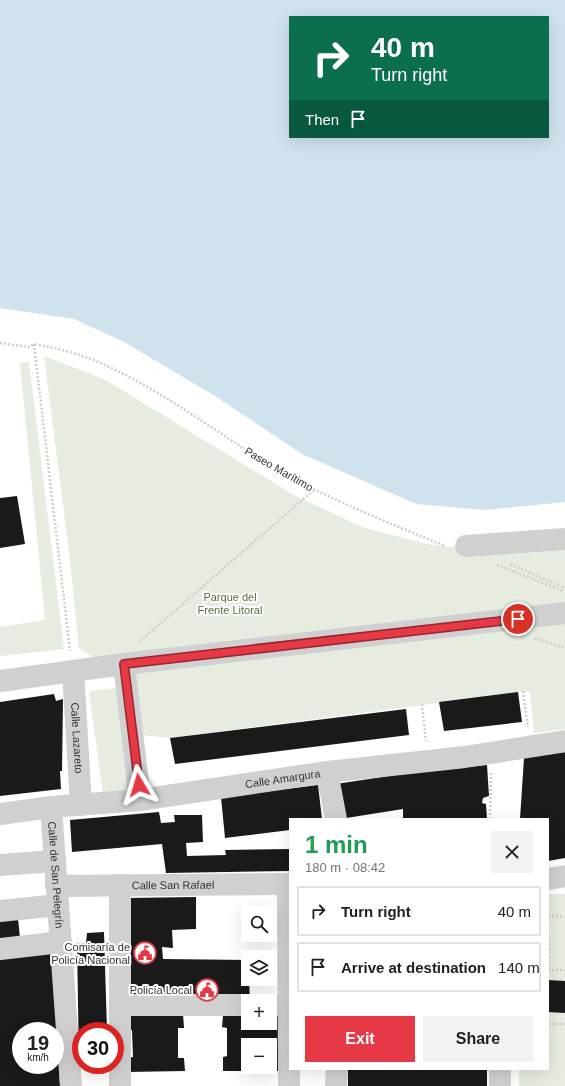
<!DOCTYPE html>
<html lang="en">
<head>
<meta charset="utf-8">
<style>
	:root { --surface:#fff; --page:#f2f2f2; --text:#202124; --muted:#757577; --line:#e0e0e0; --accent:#e63946 }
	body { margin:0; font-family:Arial,sans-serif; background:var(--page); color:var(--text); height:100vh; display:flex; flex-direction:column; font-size:15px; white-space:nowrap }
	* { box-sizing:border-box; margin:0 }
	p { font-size:13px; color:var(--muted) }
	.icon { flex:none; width:22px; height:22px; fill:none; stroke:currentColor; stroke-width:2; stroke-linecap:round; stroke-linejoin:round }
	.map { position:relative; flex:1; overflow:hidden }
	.sheet { position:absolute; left:289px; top:818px; width:260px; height:252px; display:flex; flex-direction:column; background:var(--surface); border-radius:0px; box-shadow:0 4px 16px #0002 }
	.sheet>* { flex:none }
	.top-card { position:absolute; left:289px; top:16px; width:260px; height:122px; border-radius:0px; box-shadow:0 4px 16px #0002; background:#0b6e4f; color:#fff; overflow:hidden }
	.tools { position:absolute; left:241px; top:906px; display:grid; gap:8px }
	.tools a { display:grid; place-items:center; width:36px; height:36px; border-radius:0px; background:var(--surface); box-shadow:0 4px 16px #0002; font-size:20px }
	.speed { position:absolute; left:12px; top:1022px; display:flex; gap:8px; font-size:20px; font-weight:700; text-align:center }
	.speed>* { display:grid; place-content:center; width:52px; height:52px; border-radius:50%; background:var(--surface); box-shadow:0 4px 16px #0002; line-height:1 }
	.speed small { font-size:10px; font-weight:400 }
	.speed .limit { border:6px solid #d22; background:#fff; color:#111 }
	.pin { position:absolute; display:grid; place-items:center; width:34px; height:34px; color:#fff; margin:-17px; border:2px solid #fff; border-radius:50%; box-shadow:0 1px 4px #0007 }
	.me { position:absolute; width:44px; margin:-22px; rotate:353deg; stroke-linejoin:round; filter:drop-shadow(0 0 3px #0008) }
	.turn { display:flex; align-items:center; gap:14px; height:84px; padding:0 16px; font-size:18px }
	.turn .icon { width:52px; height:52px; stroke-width:2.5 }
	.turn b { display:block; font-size:28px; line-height:34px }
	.then { display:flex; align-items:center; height:38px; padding:0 16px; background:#0003; gap:8px; font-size:15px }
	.round { display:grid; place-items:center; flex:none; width:42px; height:42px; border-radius:0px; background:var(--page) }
	.headline { display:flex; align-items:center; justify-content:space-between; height:68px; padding:0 16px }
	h1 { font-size:24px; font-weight:700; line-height:30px; color:#1e9e55 }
	.cta { display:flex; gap:8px; margin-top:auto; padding:8px 16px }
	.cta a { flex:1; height:46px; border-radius:0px; background:var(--accent); color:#fff; font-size:16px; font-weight:700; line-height:46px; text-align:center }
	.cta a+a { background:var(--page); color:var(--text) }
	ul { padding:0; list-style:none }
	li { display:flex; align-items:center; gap:12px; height:50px; margin:0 8px 6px; padding:0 8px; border:2px solid var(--line); border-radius:0px }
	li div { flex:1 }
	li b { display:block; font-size:15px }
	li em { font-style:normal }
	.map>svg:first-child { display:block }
	.green { fill:#e6ecdf }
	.water { fill:#cfe2ee; fill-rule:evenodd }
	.building { fill:#1a1a1a; fill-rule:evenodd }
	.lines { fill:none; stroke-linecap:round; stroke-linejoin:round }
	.path { stroke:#cdcdcd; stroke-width:2.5; stroke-dasharray:2 2; stroke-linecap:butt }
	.minor { stroke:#d0d0d0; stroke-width:22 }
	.route-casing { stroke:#96252e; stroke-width:10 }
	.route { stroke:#e63946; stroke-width:7 }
	.labels { text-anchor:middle; stroke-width:4; stroke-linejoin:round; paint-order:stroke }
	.street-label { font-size:11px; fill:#333; stroke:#fff }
	.park-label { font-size:11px; fill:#56703f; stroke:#fff }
	.poi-label { font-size:11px; fill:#333; stroke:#fff; text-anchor:end }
</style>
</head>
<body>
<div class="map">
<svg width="565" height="1086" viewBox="0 0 565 1086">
	<rect width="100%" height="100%" fill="#fff"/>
	<path class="green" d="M44,356L104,379L292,494L362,527L426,544L450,547L565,544V729L534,733L530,691L170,738L141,735L133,682L79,648L69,551Z
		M29,362L64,649L0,656V627L45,620L20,363Z
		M117,688L132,790L103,795L89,691Z
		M548,894H565V1086H519V1069H548Z"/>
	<path class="water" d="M0,0H565V502L485,510L416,504L302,454L215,396L124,342L74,319L0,308ZM290,17H548V137H290Z"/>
	<path class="building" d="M17,496L25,544L0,548V498Z
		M518,692L522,722L444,731L439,702Z
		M54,694L56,701L63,699L62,771H60L61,789L0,796V702Z
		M406,709L409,735L175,764L170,738Z
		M565,752V858L548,861V819H520L524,758Z
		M487,765L489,796L483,798L482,803L486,804L487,819H403V809L340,819L336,784L402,774Z
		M318,785L322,819H290V830L225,838L221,797Z
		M159,812L161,823L175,822L174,815H202L203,842L186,843L187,856L226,855L225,850L290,849V871L166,873L162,844L72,852L70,820Z
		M196,897V929L172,930L173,948L162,947L163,959L248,960L250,1000L130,1001L127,898Z
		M18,918L20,938L0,940V920Z
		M104,932L107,1031H81V1063H79L77,943H86L87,933Z
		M54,948L60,1086H0V953ZM21,1031H55V1065H21Z
		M548,980L565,981V1013L548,1012Z
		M270,1013H279L281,1071H223V1057L227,1056V1028L222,1027L223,1015L248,1014V1023H270ZM248,1045H270V1067H248Z
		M183,1014L184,1028H178V1058H184L185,1071L126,1072V1058L133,1057L132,1030H126L127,1015Z
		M86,1065H108V1070L85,1071Z
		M348,1069H487V1086H348Z"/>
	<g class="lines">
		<path class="path" d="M0,343L29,347L34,344C56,348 78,353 98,362C163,390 219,435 280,471C333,501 389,523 445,546
			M34,344L70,651
			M510,564L565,588
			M497,565L563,591
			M535,638L565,648
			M140,641L315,489
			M523,691L528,727
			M422,704L426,741
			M490,819L491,773
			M548,916L565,917
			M548,970L549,940
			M548,970H565
			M548,1024H565"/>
		<g class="minor">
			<path d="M466,546L565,539"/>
			<path d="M124,664L140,800"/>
			<path id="s1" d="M73,671L81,805"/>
			<path d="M0,681L124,664L565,613"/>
			<path d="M327,772L336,819"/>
			<path id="s2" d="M51,807L71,1086"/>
			<path id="s3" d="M0,814L51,807L140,800L327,772L465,757L565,741"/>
			<path d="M0,865L55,861"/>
			<path d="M548,879L565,876"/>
			<path d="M288,884L289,1086"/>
			<path id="s4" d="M56,886L290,884"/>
			<path d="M0,911L58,905"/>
			<path d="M0,949L61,942"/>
			<path d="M120,1005H248"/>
			<path d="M270,1005H289"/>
			<path d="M500,1069V1086"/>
			<path d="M120,1086V885"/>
			<path d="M336,1086L337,1069"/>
		</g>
	</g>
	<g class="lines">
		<g class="route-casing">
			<path id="route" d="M139,785L124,664L518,619"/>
		</g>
		<use href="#route" class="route"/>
	</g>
	<defs>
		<g id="civic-ring" transform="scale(1.15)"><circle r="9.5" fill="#fff" stroke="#e63946" stroke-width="1.5"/><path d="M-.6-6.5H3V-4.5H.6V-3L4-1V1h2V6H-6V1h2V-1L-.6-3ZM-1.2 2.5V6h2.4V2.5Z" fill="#e63946"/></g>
	</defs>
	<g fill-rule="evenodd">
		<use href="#civic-ring" x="145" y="953"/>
		<use href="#civic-ring" x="207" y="990"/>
	</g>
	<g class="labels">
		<g class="street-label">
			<text transform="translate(279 469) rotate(30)" y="4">Paseo Marítimo</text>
			<text dy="4" stroke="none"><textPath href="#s1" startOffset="67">Calle Lazareto</textPath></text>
			<text dy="4" stroke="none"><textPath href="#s3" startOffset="285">Calle Amargura</textPath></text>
			<text dy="4" stroke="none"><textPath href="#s2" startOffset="68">Calle de San Pelegrín</textPath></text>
			<text dy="4" stroke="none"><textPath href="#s4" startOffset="117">Calle San Rafael</textPath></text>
		</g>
		<g class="park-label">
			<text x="230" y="601">Parque del<tspan x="230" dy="13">Frente Litoral</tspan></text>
		</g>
		<g class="poi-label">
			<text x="130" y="951">Comisaría de<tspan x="130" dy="13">Policía Nacional</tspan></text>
			<text x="192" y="994">Policía Local</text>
		</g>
	</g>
</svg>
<div class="tools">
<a><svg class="icon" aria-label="search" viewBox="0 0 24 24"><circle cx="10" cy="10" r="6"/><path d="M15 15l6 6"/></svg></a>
<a><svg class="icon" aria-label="layers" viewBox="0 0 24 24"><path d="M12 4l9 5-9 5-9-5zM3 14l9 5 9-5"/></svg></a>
<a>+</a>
<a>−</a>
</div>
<div class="speed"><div>19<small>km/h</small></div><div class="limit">30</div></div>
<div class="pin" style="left:518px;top:619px;background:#d93025"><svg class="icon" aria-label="arrive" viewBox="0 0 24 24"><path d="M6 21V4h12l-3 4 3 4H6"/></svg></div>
<svg class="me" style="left:139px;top:785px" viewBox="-20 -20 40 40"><path d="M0-17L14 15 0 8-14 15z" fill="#e63946" stroke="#fff" stroke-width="4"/></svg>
<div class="top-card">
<div class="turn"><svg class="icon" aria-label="right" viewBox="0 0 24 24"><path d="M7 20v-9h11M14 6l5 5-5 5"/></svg><div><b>40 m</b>Turn right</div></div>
<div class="then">Then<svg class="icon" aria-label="arrive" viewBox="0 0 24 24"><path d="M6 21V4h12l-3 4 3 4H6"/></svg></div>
</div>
<section class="sheet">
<div class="headline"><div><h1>1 min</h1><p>180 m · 08:42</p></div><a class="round"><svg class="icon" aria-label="close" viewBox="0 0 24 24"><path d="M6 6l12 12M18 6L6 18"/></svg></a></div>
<ul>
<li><svg class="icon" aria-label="right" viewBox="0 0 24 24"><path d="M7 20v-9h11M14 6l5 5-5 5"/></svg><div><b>Turn right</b></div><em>40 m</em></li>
<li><svg class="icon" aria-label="arrive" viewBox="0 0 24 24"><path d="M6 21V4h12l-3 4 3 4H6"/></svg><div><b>Arrive at destination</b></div><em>140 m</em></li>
</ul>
<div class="cta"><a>Exit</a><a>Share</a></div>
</section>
</div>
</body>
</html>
